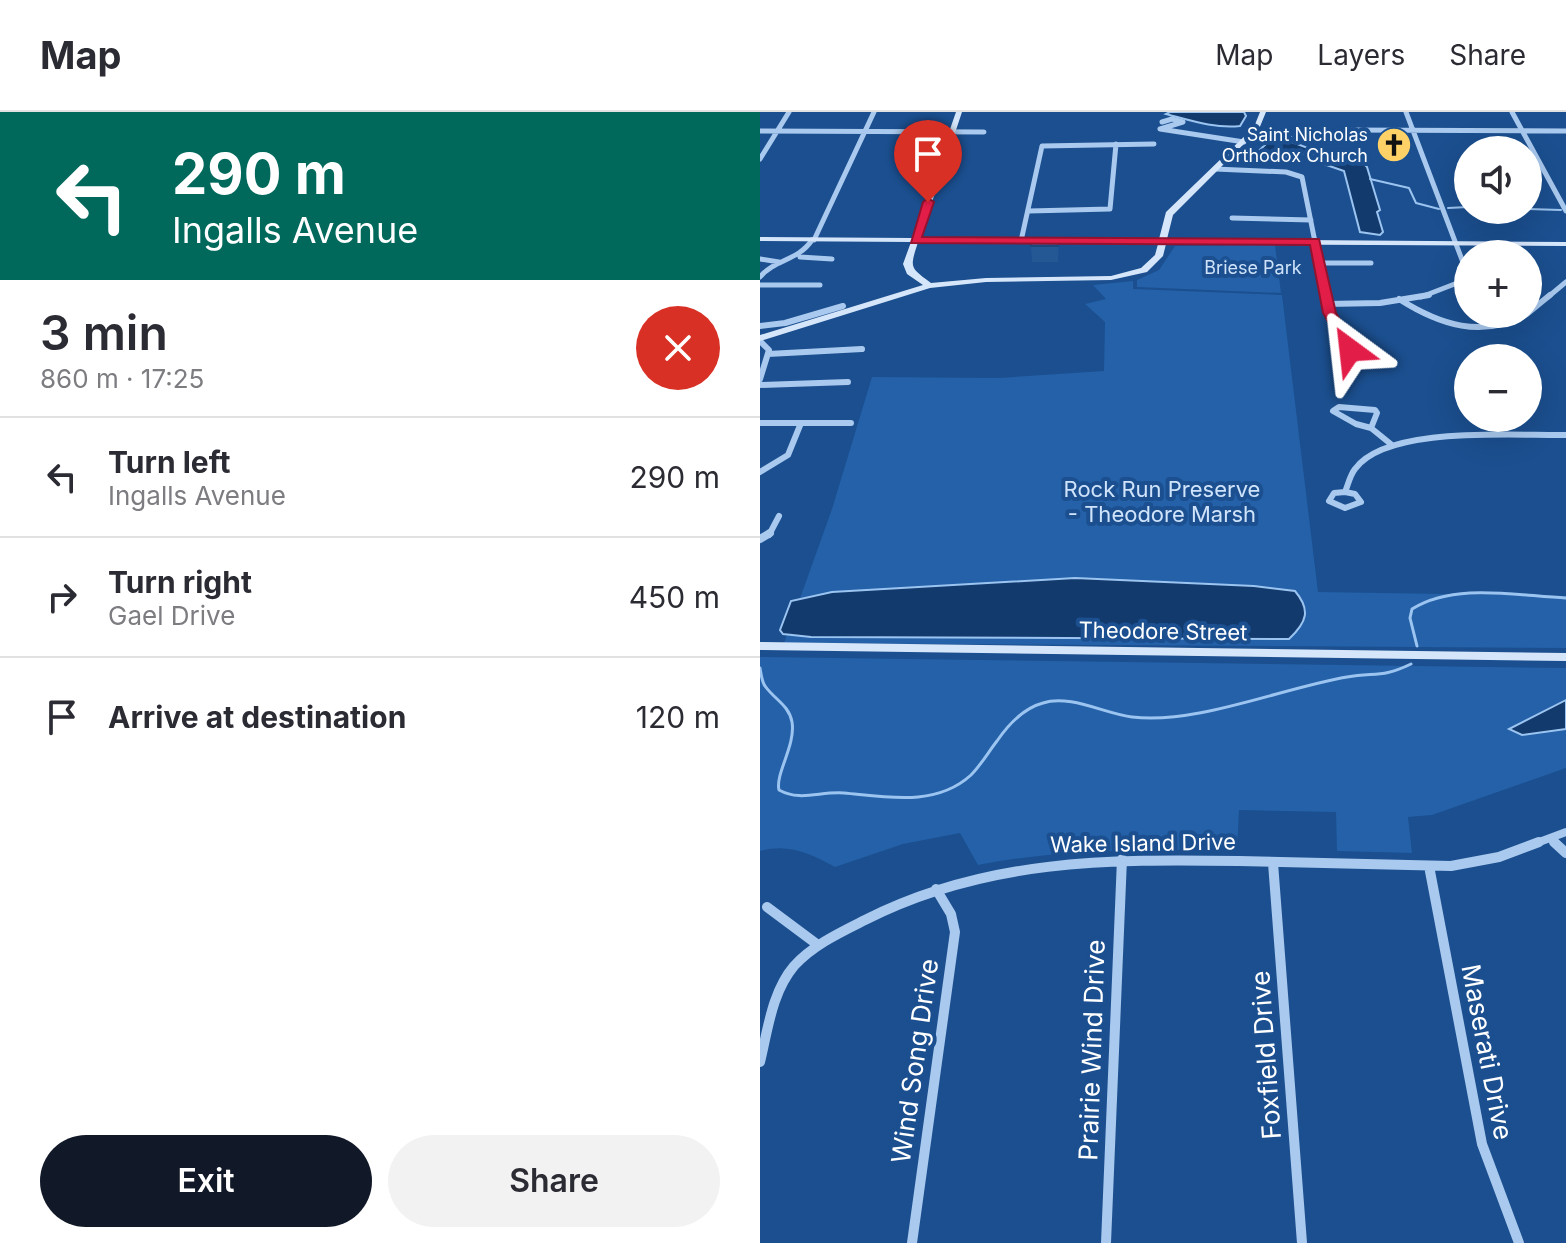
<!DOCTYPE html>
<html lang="en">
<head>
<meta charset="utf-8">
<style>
	:root { --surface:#fff; --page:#f2f2f3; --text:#2b2b33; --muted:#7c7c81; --line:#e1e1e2; --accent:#111827 }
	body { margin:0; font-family:Inter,sans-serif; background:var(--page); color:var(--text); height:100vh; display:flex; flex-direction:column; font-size:30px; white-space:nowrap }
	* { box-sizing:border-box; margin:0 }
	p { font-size:26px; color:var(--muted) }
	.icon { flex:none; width:44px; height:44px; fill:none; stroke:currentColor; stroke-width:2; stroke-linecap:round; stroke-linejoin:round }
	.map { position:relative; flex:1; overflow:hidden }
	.panel { display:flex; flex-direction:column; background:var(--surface); width:760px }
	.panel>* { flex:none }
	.banner { background:#00695c; color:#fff; overflow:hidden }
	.buttons { position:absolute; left:694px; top:24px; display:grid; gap:16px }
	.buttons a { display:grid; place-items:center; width:88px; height:88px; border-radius:50%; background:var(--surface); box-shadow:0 8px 32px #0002; font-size:40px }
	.pin { position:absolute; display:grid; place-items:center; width:68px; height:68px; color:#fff; margin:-82px -34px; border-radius:50% 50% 50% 0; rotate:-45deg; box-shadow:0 0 8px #0007 }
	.pin .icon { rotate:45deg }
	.me { position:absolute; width:88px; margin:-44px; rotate:330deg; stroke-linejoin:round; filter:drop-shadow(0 0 6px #0008) }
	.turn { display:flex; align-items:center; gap:28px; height:168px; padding:0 40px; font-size:36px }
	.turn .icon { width:104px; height:104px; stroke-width:2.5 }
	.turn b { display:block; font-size:56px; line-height:68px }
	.round { display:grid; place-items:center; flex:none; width:84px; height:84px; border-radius:42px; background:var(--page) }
	.head { display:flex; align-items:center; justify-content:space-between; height:136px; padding:0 40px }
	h1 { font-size:48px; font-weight:600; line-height:60px }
	.button { display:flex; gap:16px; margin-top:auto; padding:16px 40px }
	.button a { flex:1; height:92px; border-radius:48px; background:var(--accent); color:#fff; font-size:32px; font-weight:600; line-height:92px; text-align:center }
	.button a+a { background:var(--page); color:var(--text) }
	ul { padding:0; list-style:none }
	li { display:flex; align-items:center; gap:24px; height:120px; padding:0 40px; border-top:2px solid var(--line) }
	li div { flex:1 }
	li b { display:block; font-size:30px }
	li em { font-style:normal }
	header { display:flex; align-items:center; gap:48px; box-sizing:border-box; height:112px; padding:0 40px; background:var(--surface); border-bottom:2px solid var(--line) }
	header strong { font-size:38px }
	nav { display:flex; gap:44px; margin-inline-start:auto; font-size:28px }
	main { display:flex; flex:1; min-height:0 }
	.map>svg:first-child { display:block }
	.green { fill:#2461a8 }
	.water { fill:#123a6d; stroke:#9cc4f0; stroke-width:2 }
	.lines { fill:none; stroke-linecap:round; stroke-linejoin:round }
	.stream-far1 { stroke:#9cc4f0; stroke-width:2 }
	.stream { stroke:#9cc4f0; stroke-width:3 }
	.street-far3 { stroke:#a9c9ee; stroke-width:5 }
	.street-far2 { stroke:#a9c9ee; stroke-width:6 }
	.street-far1 { stroke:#a9c9ee; stroke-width:8 }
	.street { stroke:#a9c9ee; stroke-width:10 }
	.secondary { fill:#d6e6fa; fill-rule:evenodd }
	.wall { fill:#245895 }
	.building { fill:#2a66ad; stroke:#1d4779; stroke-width:2 }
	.route { fill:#e11d48; stroke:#92132f; stroke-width:2 }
	.labels { text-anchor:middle; stroke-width:8; stroke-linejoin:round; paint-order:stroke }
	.far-poi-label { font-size:18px; fill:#fff; stroke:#1b4f8f; text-anchor:end }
	.far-park-label { font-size:18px; fill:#cfe3fa; stroke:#1b4f8f }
	.park-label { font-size:22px; fill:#cfe3fa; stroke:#1b4f8f }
	.street-label { font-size:22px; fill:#fff; stroke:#1b4f8f }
	.near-street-label { font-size:26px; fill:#fff; stroke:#1b4f8f }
</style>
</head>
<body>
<header>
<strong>Map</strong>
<nav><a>Map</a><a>Layers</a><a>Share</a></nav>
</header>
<main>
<section class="panel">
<div class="banner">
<div class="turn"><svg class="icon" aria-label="left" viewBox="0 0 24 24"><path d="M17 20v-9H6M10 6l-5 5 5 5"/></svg><div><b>290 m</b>Ingalls Avenue</div></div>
</div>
<div class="head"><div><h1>3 min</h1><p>860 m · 17:25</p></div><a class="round" style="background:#d93025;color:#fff"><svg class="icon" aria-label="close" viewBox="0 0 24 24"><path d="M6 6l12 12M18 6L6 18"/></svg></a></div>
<ul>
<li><svg class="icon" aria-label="left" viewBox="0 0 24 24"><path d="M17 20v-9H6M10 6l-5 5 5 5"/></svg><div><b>Turn left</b><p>Ingalls Avenue</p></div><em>290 m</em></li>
<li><svg class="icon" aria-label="right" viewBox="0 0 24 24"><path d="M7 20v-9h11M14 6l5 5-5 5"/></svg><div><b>Turn right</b><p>Gael Drive</p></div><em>450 m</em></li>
<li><svg class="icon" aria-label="arrive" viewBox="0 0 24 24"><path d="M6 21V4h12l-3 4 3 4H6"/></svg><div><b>Arrive at destination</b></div><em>120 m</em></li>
</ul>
<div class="button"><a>Exit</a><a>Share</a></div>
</section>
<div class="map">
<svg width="806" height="1131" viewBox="0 0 806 1131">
	<rect width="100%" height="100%" fill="#1b4f8f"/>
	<path class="green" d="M515,133L521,181L377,175V168L399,158L415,134Z
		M373,169V177L522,183L558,480L806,484V536L24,531L72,397L112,265L239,266L344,259L345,210L325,192L346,187L333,173Z
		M0,545L806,556V656L672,703L648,705L652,741L577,739L576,700L479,698L477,739C389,737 305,736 218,753L200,721L143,732L75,755C50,741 28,731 0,739Z"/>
	<path class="water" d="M410,0H484L486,4L480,14C456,17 429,8 406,2Z
		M517,22L532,25V30L553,38L535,45L494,43Z
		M593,40L607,55L620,98L617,100L623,120L620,123L600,120L584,59L552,48L565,41Z
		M315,466L494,474L535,479C551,498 547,510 529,527L51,525L23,522L20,518L31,489L72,480Z
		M806,588V617L762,623L749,617Z"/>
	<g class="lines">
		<path class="stream-far1" d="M548,41L558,43
			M610,67L649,76L656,91L679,97
			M688,96L708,95
			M768,97L801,98"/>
		<path class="stream" d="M657,534L650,506L652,497C695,470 758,484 806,486
			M0,556C1,562 2,570 5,574C14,587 29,593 32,610C36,633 15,662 19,678C41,690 60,679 84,681C127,685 176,695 211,663C221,653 229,639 237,629C248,613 264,596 283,591C309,582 346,602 372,605C436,613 522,576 587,565C615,560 622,566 651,552"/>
		<path class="street-far3" d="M646,0L707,161L705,168L661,185
			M752,0L806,99
			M400,17L484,30
			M400,17L423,10L412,7L402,10
			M586,18L806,19
			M0,19L224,20
			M0,47L29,0
			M455,57L526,60L542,65L566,185
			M269,99L350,97L356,32
			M472,106L551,108
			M54,128L114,0
			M261,129L282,34L394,32
			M40,145L72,147
			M0,147L19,150
			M560,151H611
			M0,165C15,147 38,149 52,128
			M0,173H60
			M788,185L806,170"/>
		<path class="street-far2" d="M565,183L569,201L590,238
			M639,187C680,213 722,227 767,202
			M567,192L620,191L669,183
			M768,201L790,183
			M0,214L25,211L83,194
			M0,229L9,238L0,267
			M8,242L102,237
			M0,273L88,270
			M579,295L615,298L617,301L611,316L596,312L573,299Z
			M0,311H91
			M611,316L632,333
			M0,360L28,343L41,311
			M585,380C588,373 590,363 595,357C627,313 756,324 806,323
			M585,380L595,382L601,390L585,396L569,389L574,381Z
			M9,423L19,404"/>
		<path class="street-far1" d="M0,427L10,421
			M791,727L796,732
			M774,732L806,720"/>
		<path class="street" d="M794,730L806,741
			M513,751L542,1131
			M669,754L722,1032L759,1131
			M7,795L58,833
			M0,950C8,917 12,880 34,854C53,833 81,820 105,808C225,747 348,747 479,749C549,751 620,752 691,754L739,745L779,730
			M152,1131L195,820L191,802L176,777
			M346,1131L362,747"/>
		<path class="secondary" d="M196,0H202L160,126L399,127L406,100L494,15L500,0H506L499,17L413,103L407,127L806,130V134L406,132L403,144L387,160L351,168L226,170L170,176L0,229V223L163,173L147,162L143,152L151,130L0,129V125L152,126ZM158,130L398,132L395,143L381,156L351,164L226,166L171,171C149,155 150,156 158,130Z
			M0,530L806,541V549L0,538Z"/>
	</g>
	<path class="wall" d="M299,126L298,150H272L271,134Z"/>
	<path class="building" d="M273,126H299L298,134H271Z"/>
	<path class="route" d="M168,86L174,90L162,125L559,127L576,201L597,238L586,241L563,201L550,133L151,131L163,90Z"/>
	<defs>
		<g id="church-disc" transform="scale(1.8)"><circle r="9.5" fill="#ffd166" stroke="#1b4f8f"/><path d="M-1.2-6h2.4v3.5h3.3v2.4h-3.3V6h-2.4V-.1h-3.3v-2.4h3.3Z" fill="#111"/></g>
	</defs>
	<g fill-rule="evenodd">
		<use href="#church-disc" x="634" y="33"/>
	</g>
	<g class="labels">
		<g class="far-poi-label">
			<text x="608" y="29">Saint Nicholas<tspan x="608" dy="21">Orthodox Church</tspan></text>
		</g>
		<g class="far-park-label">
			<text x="493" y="162">Briese Park</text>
		</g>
		<g class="park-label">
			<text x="402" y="385">Rock Run Preserve<tspan x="402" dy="25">- Theodore Marsh</tspan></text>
		</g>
		<g class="street-label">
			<text transform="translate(403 519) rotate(1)" y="8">Theodore Street</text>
			<text transform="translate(383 731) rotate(-1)" y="8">Wake Island Drive</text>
		</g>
		<g class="near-street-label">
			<text transform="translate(332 938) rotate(-88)" y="9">Prairie Wind Drive</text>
			<text transform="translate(727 940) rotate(79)" y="9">Maserati Drive</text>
			<text transform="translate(506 943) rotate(-94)" y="9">Foxfield Drive</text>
			<text transform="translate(155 949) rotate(-82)" y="9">Wind Song Drive</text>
		</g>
	</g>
</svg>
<div class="buttons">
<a><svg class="icon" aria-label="sound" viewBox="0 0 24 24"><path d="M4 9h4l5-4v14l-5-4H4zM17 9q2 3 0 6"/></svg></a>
<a>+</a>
<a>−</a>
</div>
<div class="pin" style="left:168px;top:90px;background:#d93025"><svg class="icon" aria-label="arrive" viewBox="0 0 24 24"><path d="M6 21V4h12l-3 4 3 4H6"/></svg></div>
<svg class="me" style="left:590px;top:238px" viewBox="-20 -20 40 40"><path d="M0-17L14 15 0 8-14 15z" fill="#e11d48" stroke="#fff" stroke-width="4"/></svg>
</div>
</main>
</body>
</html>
